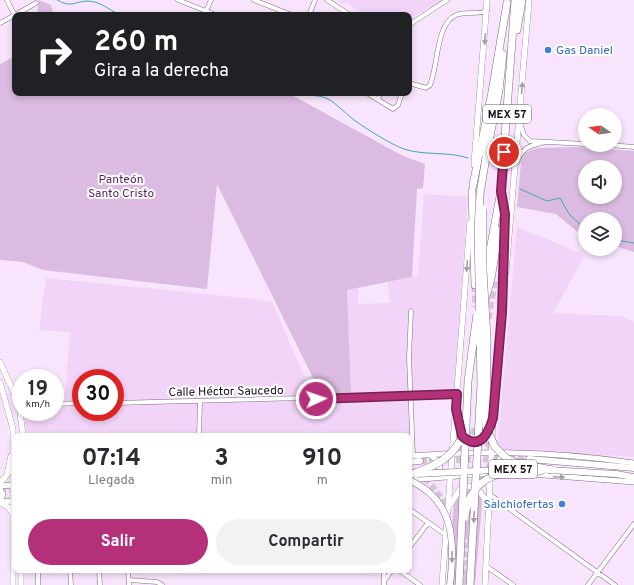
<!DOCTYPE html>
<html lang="es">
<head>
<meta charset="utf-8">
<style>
	:root { --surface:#fff; --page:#f2f2f3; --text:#2b2b33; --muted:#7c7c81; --accent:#b4317a }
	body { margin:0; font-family:Overpass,sans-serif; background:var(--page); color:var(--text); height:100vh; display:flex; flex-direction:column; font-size:15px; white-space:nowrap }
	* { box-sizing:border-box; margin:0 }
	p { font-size:13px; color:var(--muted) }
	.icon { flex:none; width:22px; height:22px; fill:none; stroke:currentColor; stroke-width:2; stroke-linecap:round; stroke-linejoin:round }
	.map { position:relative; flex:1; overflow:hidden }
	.sheet { position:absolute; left:12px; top:433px; width:400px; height:140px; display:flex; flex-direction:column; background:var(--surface); border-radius:8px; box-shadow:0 2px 6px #0003 }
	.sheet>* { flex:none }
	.banner { position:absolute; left:12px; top:12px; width:400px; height:84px; border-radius:8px; box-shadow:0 2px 6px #0003; background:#202124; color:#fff; overflow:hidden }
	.needle { width:26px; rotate:283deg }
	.controls { position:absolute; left:578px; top:108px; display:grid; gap:8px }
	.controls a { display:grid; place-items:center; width:44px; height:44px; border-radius:50%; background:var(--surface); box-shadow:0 2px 6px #0003; font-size:20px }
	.speed { position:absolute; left:12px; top:369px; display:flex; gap:8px; font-size:20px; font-weight:700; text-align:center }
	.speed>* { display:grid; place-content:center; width:52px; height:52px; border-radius:50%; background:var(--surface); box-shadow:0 2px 6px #0003; line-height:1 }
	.speed small { font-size:10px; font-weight:400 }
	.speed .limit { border:6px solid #d22; background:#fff; color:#111 }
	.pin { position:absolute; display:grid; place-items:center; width:34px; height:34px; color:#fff; margin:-17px; border:2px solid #fff; border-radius:50%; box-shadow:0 1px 4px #0007 }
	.me { position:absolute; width:44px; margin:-22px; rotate:87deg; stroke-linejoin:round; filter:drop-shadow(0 0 3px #0008) }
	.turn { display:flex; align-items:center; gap:14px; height:84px; padding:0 16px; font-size:18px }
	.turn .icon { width:52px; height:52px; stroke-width:2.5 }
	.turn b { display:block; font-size:28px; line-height:34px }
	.eta { display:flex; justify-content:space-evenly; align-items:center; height:68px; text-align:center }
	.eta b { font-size:24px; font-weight:700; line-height:28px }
	.button { display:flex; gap:8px; margin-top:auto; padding:8px 16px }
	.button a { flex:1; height:46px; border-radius:24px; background:var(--accent); color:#fff; font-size:16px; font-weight:700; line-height:46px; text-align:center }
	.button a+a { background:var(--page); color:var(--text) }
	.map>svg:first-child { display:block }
	.built { fill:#f2d4f8; fill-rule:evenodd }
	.green { fill:#dbbbe1; fill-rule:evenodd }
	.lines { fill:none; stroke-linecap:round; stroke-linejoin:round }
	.stream { stroke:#40a9b1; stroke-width:1 }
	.trunk-tunnel { stroke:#d6c4da; stroke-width:6; stroke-dasharray:6 3; stroke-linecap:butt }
	.motorway-tunnel { stroke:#d6c4da; stroke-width:7; stroke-dasharray:7 3.5; stroke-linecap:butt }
	.minor-casing { stroke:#826c86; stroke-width:5 }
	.tertiary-casing { stroke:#826c86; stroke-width:6 }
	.secondary-casing { stroke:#826c86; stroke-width:6 }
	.trunk-casing { stroke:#826c86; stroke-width:7 }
	.motorway-casing { stroke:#826c86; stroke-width:8 }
	.minor { stroke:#fff; stroke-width:4 }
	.tertiary { stroke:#fff; stroke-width:5 }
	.secondary { stroke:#fff; stroke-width:5.5 }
	.trunk { stroke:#fff; stroke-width:6 }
	.motorway { stroke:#fff; stroke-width:7 }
	.trunk-bridge-casing { stroke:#826c86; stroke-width:7; stroke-linecap:butt }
	.motorway-bridge-casing { stroke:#826c86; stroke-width:8; stroke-linecap:butt }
	.trunk-bridge { stroke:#fff; stroke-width:6 }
	.motorway-bridge { stroke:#fff; stroke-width:7 }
	.oneway { fill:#a39fa3 }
	.route-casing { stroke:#75204f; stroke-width:10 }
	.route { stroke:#b4317a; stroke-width:7 }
	.shop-dot { fill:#3f7fe0; stroke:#fff; stroke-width:1.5 }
	.labels { text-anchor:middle; stroke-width:4; stroke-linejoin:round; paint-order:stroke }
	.shield { fill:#fff; stroke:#5d585f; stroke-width:1 }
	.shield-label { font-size:11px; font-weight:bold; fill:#18101a }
	.shop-label { font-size:12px; fill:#366cbe; stroke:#fff; text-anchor:start }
	.park-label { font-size:12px; fill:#571e62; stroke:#fff }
	.street-label { font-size:12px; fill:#18101a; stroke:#fff }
</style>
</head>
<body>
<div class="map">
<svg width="634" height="585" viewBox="0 0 634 585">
	<rect width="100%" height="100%" fill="#f8e4fc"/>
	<path class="built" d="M338,0H443L409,19V15H363L346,2L344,4Z
		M424,194L468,197L454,391L409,392L411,455H409V436H27L24,412H55V407L64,406L70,332L39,330L46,278L254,299L272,302L315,401H351L347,290L358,288V304L390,303L388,282L418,276ZM81,378H115V412H81Z
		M517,227L585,255L553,313L621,316L634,322V457L497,449Z"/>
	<path class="green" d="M39,0L51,5L53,12L60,15H37Z
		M15,56V93H288L403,156L425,164L423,188L417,189L412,277L347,290L351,393L322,396L217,184L207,289L43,270L23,262L0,260V64Z
		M577,147L634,151V252L615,246V219H585V238L556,214L517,207L521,162L525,153L537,148ZM585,167H615V197H585Z
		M466,490C475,490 481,494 482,503L475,585H463L470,541L465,540L458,585H453L457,558L449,559L454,503L458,495Z"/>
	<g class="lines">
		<path class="stream" d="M57,0C71,8 74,2 87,1C99,1 109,9 119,15
			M302,93C311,97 319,94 328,99C337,104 345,113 354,120C367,129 390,144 404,149C425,156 447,151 468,158
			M520,189L547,201L560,198L569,214L585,229
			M615,240L634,243"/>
		<path class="trunk-tunnel" d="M509,459H529
			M420,461L496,459
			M409,470C429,478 441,494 448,514
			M477,487C481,474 489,465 502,460
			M0,489H15
			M462,584L470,526
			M453,585L455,558L454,541"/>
		<path class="motorway-tunnel" d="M475,285L476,307
			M488,319L495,278
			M483,421C484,438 489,450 503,459
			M462,452L471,443L476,425
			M420,461L441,459"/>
		<g class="minor-casing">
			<path id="minor" d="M7,0L15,16
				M178,0L216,15
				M254,0L292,15
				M327,0L350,15
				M206,11L211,0
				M15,15L36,3
				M309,15L315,0
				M0,23L15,15
				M409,25L447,0
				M409,83L426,88L430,85C438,67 436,23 456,15C466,11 477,15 487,11
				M367,93L393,109L398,105L402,93
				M378,100L380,93
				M520,123L524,135L530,141L585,144
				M609,145L634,147
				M517,163C521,149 528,146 542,143
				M411,311L409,358L413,456
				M115,403L457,394
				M55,404L81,403
				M199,436L200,402
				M489,494L615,585
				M409,509L446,535
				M409,548L428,523
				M486,566L513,585
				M70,570L71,585
				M99,570L100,585
				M128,570L129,585
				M399,570L420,585
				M129,580L157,582L162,585
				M384,581L392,570
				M38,585V570
				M384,585V570
				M588,585L634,524"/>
		</g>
		<g class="tertiary-casing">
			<path id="tertiary" d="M430,455L440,463L439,472L436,475
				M409,456C484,450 560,452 634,463
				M502,471C496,466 498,458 504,454
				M531,474L634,482
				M410,480L494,473
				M0,486L15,485
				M0,488L3,494L0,502
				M0,502L15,501"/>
		</g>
		<g class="secondary-casing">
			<path id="secondary" d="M474,165L487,0
				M506,271L529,0
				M0,362L19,404L23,436
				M0,382L13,429V585
				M458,417L461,434L470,441L482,440L490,429
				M0,483L7,475L11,456
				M0,503L8,507L14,515
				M449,507L460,489C475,481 483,494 488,506
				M21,585V570
				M442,585L470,222
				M485,585L493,418L502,309"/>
		</g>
		<g class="trunk-casing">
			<path id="trunk" d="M529,459L634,468
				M409,462L420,461
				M616,474L634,477"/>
		</g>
		<g class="motorway-casing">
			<path id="motorway" d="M517,30L522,0
				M486,157L499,90L503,54
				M473,185L492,92L507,3
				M472,191L475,285
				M502,195L505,214L502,312
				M485,277L501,191L515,0
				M485,300L491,279L499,230"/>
		</g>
		<use href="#minor" class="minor"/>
		<use href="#tertiary" class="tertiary"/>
		<use href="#secondary" class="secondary"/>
		<use href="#trunk" class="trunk"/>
		<use href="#motorway" class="motorway"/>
		<g class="trunk-bridge-casing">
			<path id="trunk-bridge" d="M548,470L616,474
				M417,474L513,469
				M409,480C455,500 455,542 450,585"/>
		</g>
		<g class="motorway-bridge-casing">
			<path id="motorway-bridge" d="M483,209V270L487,339L486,427L495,447L506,458L519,464L553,470
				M412,474C435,466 454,458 463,434
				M465,517C468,490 484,474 512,472C522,472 533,474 543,470
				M459,585L468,381L477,314
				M470,585L481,384L478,229L480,194L486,157"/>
		</g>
		<use href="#trunk-bridge" class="trunk-bridge"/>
		<use href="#motorway-bridge" class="motorway-bridge"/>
	</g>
	<defs><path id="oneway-solid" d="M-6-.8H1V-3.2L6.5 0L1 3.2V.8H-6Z"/></defs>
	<g class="oneway">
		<use href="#oneway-solid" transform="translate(485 39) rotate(94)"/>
		<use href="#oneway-solid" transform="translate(522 88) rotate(-86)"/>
		<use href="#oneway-solid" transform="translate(467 266) rotate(94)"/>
		<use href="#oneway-solid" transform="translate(559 477) rotate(3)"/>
		<use href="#oneway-solid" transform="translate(474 517) rotate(93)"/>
		<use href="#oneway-solid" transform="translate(452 557) rotate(90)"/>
	</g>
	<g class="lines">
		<g class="route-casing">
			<path id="route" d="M316,399L457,394L456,409L462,436C480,452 489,432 493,418L502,312L505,214L501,191L504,152"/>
		</g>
		<use href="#route" class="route"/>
	</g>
	<g class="shop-dot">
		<circle cx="548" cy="50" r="4"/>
		<circle cx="562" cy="504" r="4"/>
	</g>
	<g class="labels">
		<g class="shield">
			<rect x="483" y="105" width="48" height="18" rx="3"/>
			<rect x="489" y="460" width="48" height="18" rx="3"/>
		</g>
		<g class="shield-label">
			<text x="507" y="118">MEX 57</text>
			<text x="513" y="473">MEX 57</text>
		</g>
		<g class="shop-label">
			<text x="556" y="54">Gas Daniel</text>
			<text x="554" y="508" text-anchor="end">Salchiofertas</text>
		</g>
		<g class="park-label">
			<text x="121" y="183">Panteón<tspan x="121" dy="14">Santo Cristo</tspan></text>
		</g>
		<g class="street-label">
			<text transform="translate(226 391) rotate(-1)" y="4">Calle Héctor Saucedo</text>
		</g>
	</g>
</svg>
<div class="controls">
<a><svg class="needle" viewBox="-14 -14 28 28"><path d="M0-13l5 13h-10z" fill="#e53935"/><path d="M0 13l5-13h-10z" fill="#7c7c81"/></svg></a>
<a><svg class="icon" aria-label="sound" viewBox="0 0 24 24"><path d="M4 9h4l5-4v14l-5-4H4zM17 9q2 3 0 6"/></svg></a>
<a><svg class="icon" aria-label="layers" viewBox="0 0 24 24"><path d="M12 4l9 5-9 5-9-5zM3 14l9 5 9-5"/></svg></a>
</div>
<div class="speed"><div>19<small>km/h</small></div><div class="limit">30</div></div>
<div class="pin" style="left:504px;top:152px;background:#d93025"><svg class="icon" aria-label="arrive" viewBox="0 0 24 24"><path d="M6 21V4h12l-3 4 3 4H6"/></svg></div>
<svg class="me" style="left:316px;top:399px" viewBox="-20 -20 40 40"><circle r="17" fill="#b4317a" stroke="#fff" stroke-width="3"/><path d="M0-11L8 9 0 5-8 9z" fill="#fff"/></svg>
<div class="banner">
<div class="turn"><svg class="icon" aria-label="right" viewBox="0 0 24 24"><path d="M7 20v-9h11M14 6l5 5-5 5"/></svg><div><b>260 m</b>Gira a la derecha</div></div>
</div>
<section class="sheet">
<div class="eta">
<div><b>07:14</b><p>Llegada</p></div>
<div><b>3</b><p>min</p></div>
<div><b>910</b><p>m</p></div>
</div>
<div class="button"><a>Salir</a><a>Compartir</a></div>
</section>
</div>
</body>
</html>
